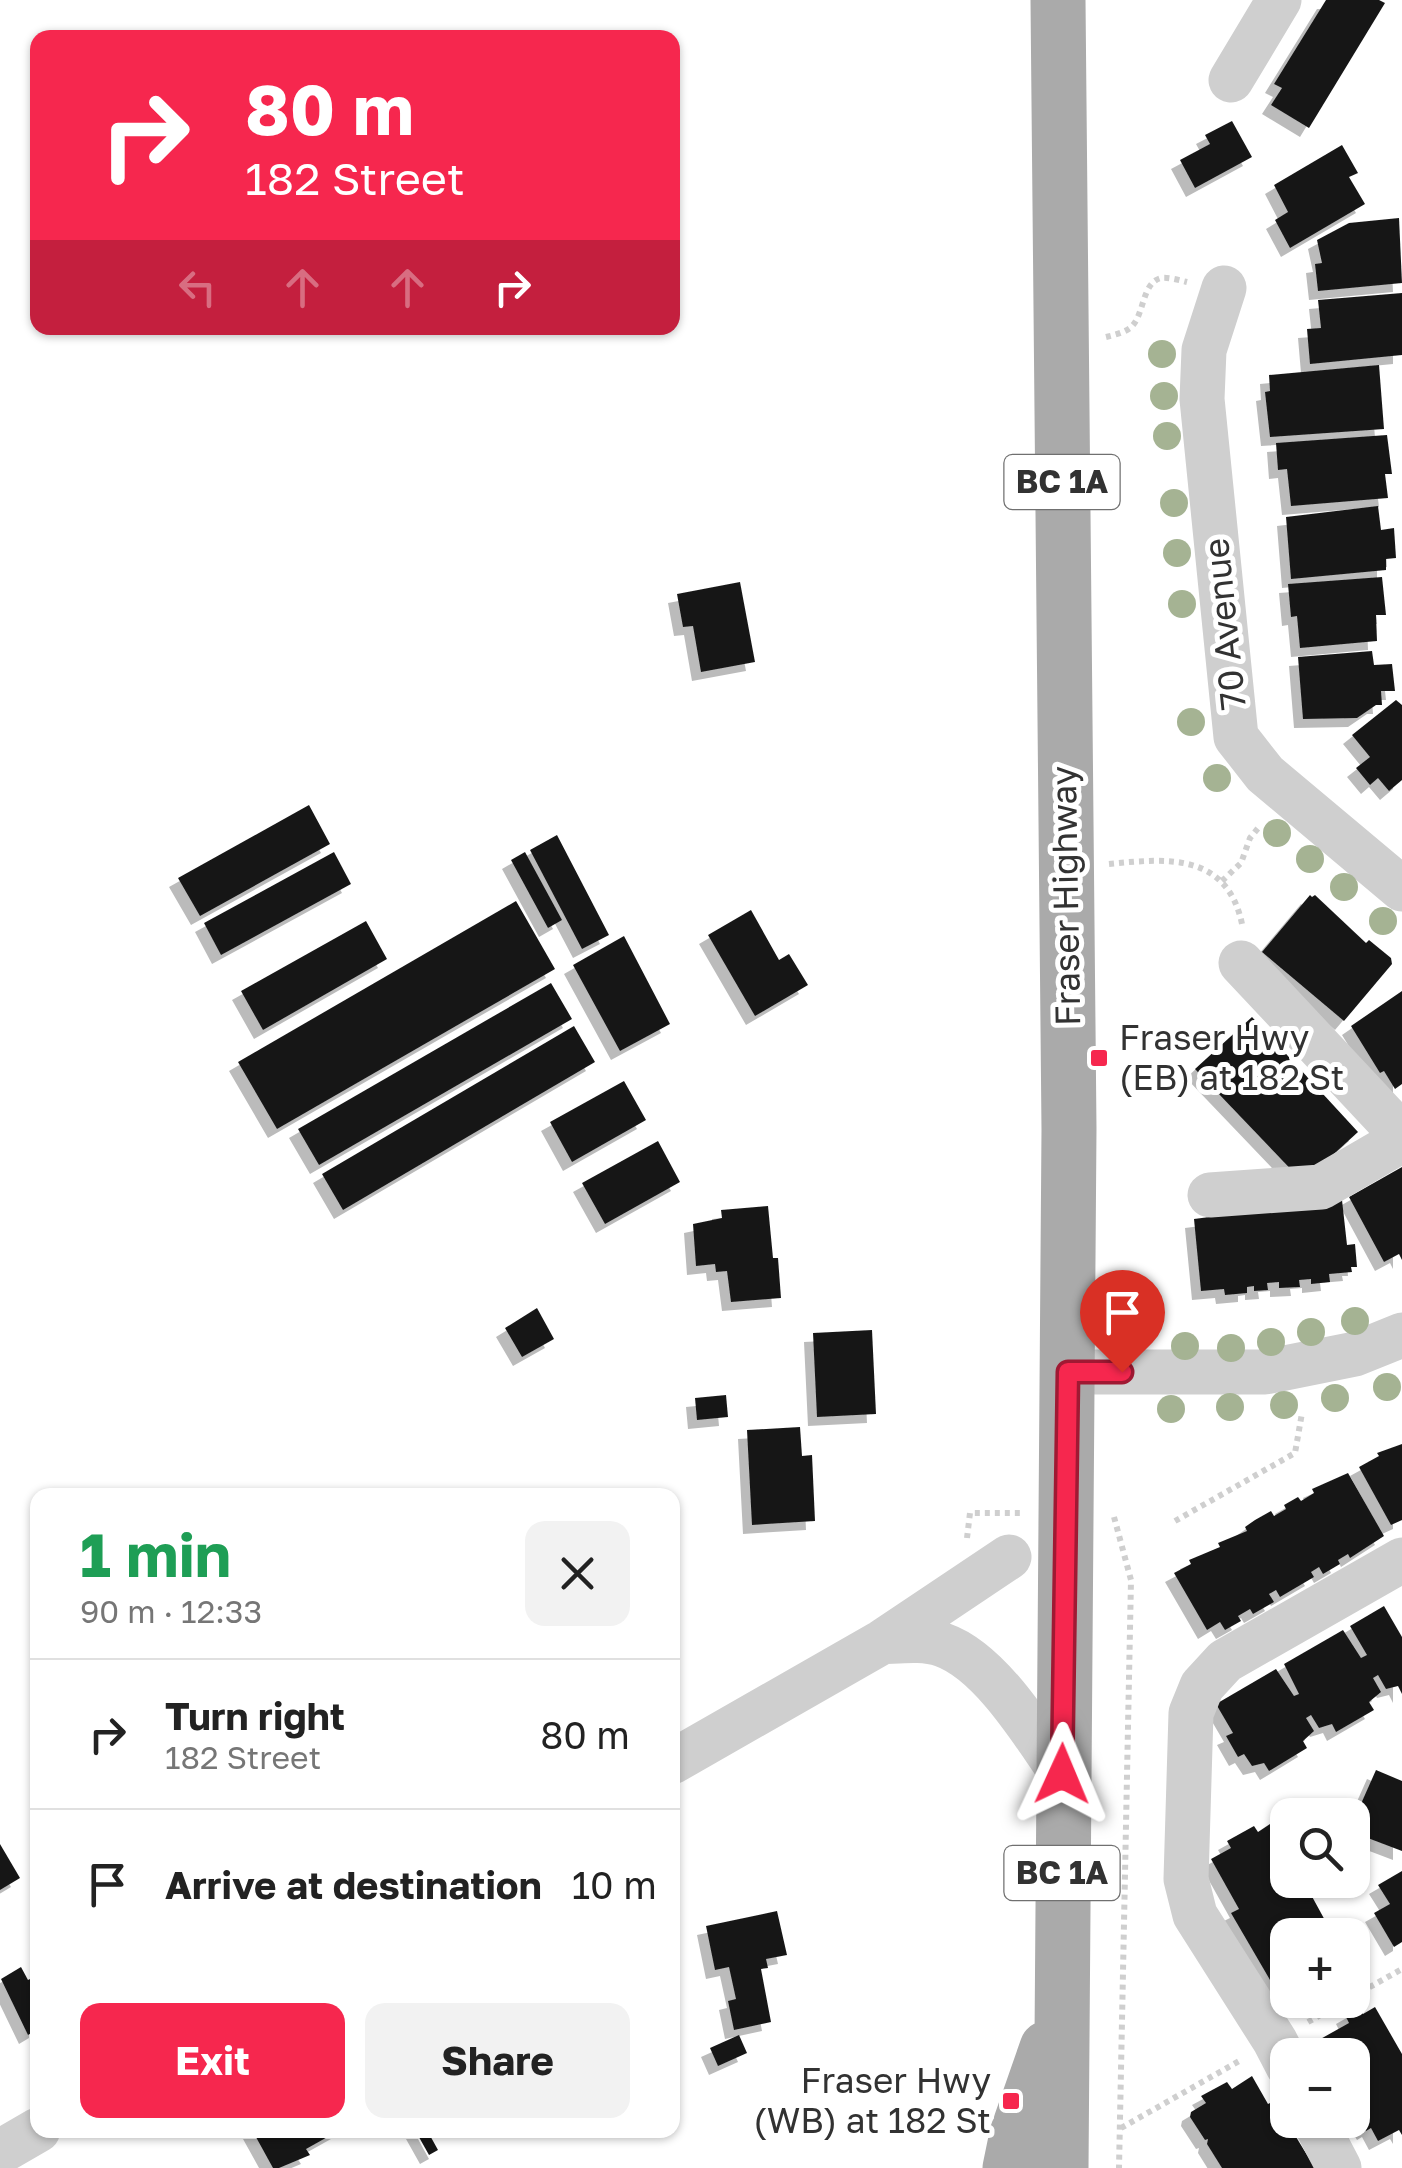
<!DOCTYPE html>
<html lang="en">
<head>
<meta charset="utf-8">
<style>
	:root { --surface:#fff; --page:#f2f2f2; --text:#222; --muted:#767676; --line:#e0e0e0; --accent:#f6274e }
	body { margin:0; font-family:"Golos Text",sans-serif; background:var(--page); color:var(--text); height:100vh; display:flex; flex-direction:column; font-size:38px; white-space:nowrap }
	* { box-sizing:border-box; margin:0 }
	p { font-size:32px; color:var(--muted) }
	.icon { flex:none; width:55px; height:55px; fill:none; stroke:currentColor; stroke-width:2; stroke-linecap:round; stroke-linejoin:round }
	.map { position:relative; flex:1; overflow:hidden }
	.sheet { position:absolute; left:30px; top:1488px; width:650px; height:650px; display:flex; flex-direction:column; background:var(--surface); border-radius:20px; box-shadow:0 2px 8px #0004 }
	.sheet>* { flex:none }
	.top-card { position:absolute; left:30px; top:30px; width:650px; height:305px; border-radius:20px; box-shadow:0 2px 8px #0004; background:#f6274e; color:#fff; overflow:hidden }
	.tools { position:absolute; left:1270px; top:1798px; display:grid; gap:20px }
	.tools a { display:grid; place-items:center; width:100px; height:100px; border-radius:20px; background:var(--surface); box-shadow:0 2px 8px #0004; font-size:50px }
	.pin { position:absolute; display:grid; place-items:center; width:85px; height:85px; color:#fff; margin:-102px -42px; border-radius:50% 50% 50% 0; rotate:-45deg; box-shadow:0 0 10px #0007 }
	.pin .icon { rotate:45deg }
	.me { position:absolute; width:110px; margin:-55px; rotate:1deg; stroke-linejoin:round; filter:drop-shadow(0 0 8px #0008) }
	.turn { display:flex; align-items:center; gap:35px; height:210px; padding:0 50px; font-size:45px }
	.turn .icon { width:130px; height:130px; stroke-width:2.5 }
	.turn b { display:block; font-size:70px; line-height:85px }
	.lanes { display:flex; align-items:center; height:95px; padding:0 50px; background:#0003; justify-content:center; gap:50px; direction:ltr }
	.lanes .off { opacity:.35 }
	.round { display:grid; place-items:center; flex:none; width:105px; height:105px; border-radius:20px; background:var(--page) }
	.summary { display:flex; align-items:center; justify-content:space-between; height:170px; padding:0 50px }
	h1 { font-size:60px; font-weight:700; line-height:75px; color:#1e9e55 }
	.action { display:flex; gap:20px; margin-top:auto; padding:20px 50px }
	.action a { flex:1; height:115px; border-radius:20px; background:var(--accent); color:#fff; font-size:40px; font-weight:700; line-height:115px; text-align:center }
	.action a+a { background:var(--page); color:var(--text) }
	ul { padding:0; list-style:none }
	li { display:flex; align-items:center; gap:30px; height:150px; padding:0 50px; border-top:2px solid var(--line) }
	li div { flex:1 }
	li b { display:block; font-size:38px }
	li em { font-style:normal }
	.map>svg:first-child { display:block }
	.building { fill:#191919; filter:url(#shadow) }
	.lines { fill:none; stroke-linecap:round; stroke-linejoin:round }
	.path { stroke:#cfcfcf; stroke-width:6; stroke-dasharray:5 5; stroke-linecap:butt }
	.minor { stroke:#cfcfcf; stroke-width:45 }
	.major { stroke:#aaa; stroke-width:55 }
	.tree { fill:#a5b393 }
	.route-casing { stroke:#a01933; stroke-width:25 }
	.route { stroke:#f6274e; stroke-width:18 }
	.poi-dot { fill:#f6274e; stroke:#fff; stroke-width:4 }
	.labels { text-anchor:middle; stroke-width:10; stroke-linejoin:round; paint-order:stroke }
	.shield { fill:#fff; stroke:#707070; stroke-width:2.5 }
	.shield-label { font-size:32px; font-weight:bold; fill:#323232 }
	.street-label { font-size:35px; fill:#323232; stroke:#fff }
	.poi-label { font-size:35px; fill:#323232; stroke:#fff; text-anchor:start }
</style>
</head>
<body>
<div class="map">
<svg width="1402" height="2168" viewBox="0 0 1402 2168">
	<defs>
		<filter id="shadow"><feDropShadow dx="-9" dy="9" stdDeviation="0" flood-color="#0004"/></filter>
	</defs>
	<rect width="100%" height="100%" fill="#fff"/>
	<path class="building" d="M1326,0H1379L1385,3L1309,128L1271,105L1282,88L1274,84Z
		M1232,121L1252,157L1195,188L1180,160L1210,144L1205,135Z
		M1342,145L1358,173L1349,177L1365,204L1290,248L1275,220L1288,212L1274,185Z
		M1399,218L1402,283L1318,291L1315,264L1322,263L1317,240L1349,223Z
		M1402,293V355L1310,364L1307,329L1321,328L1318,300Z
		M1379,365L1384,429L1270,437L1265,392L1270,391L1269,375Z
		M1387,435L1392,474H1385L1388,498L1291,506L1287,469L1278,470L1276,443Z
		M1378,506L1381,530L1394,528L1396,558L1386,559V570L1291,579L1286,517Z
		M1382,577L1386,615H1376L1377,641L1300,648L1297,616L1291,617L1288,584Z
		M740,582L755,662L701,672L693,626L683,627L677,594Z
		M1372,651L1374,665L1392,664L1395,691H1381L1382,705H1376L1357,718L1303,719L1298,657Z
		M1396,700L1402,705V780L1389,791L1378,778L1370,785L1356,768L1370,757L1352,735Z
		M309,805L330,844L200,916L178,878Z
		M557,835L609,935L582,949L530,850Z
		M334,852L351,884L221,955L204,923Z
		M525,852L562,920L548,928L511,860Z
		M1310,895L1312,897L1315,895L1366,943L1369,940L1391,958L1392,964L1344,1021L1262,952Z
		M516,901L555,969L277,1129L238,1062Z
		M751,910L779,960L789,954L808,985L755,1016L708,935Z
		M366,921L387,959L263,1030L241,991Z
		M624,936L670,1024L620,1051L573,965Z
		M551,983L572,1019L319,1165L298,1129Z
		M1402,991V1084L1395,1089L1384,1071L1380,1073L1351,1026Z
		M1252,1017L1358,1132L1303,1182L1195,1069Z
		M574,1026L595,1062L343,1210L322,1174Z
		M624,1081L646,1120L572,1162L550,1122Z
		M658,1141L680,1182L605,1224L582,1183Z
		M1402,1167V1260L1399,1254L1384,1262L1349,1197Z
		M1342,1200L1347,1245L1355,1244L1357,1267H1351L1352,1272L1329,1274L1330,1282L1311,1284V1279L1299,1280L1300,1287L1279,1288V1282L1267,1283L1268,1290L1254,1291V1286L1247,1287V1293L1225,1295L1224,1289L1201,1291L1194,1219Z
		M768,1206L773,1258H778L781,1298L731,1302L727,1271L716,1272L715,1264L696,1266L693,1224L722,1218L721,1210Z
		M537,1308L554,1339L522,1357L505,1328Z
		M872,1330L876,1414L817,1417L813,1333Z
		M726,1395L728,1417L697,1420L695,1398Z
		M800,1427L802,1456L812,1455L815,1521L752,1525L747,1430Z
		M1402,1444V1520L1391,1525L1359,1467L1379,1456L1377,1453Z
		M1348,1473L1384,1536L1350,1558L1348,1554L1338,1560L1340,1564L1323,1574L1319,1567L1311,1572L1314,1577L1280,1597L1276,1590L1269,1594L1274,1602L1253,1614L1250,1609L1238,1616L1241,1621L1225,1630L1220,1622L1207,1630L1174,1573L1191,1564L1189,1560L1220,1547L1218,1543L1247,1531L1245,1527L1255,1520L1271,1511L1274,1516L1286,1509L1284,1505L1298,1497L1301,1501L1314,1493L1312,1489Z
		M1384,1606L1402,1637V1694L1398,1686L1386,1689L1378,1675L1373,1678L1381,1692L1369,1702L1374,1710L1336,1732L1332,1724L1319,1728L1311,1715L1306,1718L1314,1731L1303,1741L1307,1748L1269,1771L1264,1763L1252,1766L1244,1754L1238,1757L1226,1736L1233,1733L1216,1704L1276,1669L1294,1696L1299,1694L1284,1664L1343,1630L1361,1658L1367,1655L1350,1626Z
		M1376,1770L1402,1781V1851L1352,1832V1824Z
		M1270,1824L1273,1829L1276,1827L1288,1847V1880H1303L1333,1935H1288V2000H1304L1287,2009L1231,1913L1239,1909L1211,1859L1231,1848L1227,1841L1254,1826L1258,1832Z
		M0,1844L20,1878L0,1890Z
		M1402,1871V1942L1394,1947L1374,1913L1390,1904L1378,1885Z
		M777,1911L787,1955L766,1959L768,1968L761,1969L771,2022L734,2030L728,2001L736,1999L729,1967L715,1970L706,1926Z
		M21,1967L28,1980L38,1975V2029L28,2035L1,1979Z
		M1359,2007L1363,2014L1375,2007L1402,2054V2135L1399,2130L1378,2141L1371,2128L1366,2131L1352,2107V2055H1313L1308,2046L1349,2023L1345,2015Z
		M739,2035L747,2053L718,2066L710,2048Z
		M1252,2076L1268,2104L1274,2101L1315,2168H1222L1207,2144L1208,2139L1205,2140L1190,2117L1191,2112L1206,2103L1201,2096L1227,2082L1232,2089Z
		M252,2130H340L306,2149L310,2155L279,2168H273Z
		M415,2130H427L438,2150L429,2155Z"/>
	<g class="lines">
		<path class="path" d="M1106,337C1114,335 1123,333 1130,328C1145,316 1141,283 1161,278C1168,277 1179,280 1187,282
			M1109,864C1168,858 1227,853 1242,924
			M1222,881L1241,863L1250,838L1259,827
			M1114,1517L1131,1580L1119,2168
			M1175,1521L1295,1453L1302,1413
			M967,1538L970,1513H1022
			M1352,1997L1402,1969
			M1308,2022L1347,2000
			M1121,2128L1241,2060"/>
		<path class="minor" d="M1231,80L1279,0
			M1224,288L1204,350L1202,399L1236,737L1265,774L1402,889
			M1241,963L1402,1135
			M1210,1195L1321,1187L1402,1140
			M1067,1372H1265L1355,1354L1402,1335
			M882,1642C902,1641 924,1638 943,1645C991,1662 1034,1734 1062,1774
			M672,1762L882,1642L1009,1557
			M1288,2066L1275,2041L1195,1915L1186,1879L1191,1713L1202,1686L1225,1661L1402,1560
			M1314,2120L1339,2168
			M0,2152L38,2130"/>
		<path class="major" d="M1058,0L1069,1129L1061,2168
			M1010,2168L1017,2134L1047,2048"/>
	</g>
	<g class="tree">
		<circle cx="1162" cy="354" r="14"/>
		<circle cx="1164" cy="396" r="14"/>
		<circle cx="1167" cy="436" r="14"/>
		<circle cx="1174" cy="503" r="14"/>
		<circle cx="1177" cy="553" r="14"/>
		<circle cx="1182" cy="604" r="14"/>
		<circle cx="1191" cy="722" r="14"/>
		<circle cx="1217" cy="778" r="14"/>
		<circle cx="1277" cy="833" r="14"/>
		<circle cx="1310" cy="859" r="14"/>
		<circle cx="1344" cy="887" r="14"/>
		<circle cx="1383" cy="921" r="14"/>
		<circle cx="1355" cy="1321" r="14"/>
		<circle cx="1311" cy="1332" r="14"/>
		<circle cx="1271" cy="1342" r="14"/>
		<circle cx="1185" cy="1346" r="14"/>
		<circle cx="1231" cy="1348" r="14"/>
		<circle cx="1387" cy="1387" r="14"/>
		<circle cx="1335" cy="1398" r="14"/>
		<circle cx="1284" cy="1405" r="14"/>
		<circle cx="1230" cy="1407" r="14"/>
		<circle cx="1171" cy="1409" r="14"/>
	</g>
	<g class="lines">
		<g class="route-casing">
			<path id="route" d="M1062,1774L1068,1372H1122"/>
		</g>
		<use href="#route" class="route"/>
	</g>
	<g class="poi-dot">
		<rect x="1089" y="1048" width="20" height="20" rx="5"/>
		<rect x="1001" y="2091" width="20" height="20" rx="5"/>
	</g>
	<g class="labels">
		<g class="shield">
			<rect x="1004.5" y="455" width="115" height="54" rx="8"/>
			<rect x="1004.5" y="1846" width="115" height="54" rx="8"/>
		</g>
		<g class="shield-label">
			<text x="1062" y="493">BC 1A</text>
			<text x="1062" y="1884">BC 1A</text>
		</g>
		<g class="street-label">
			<text transform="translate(1225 624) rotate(-96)" y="12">70 Avenue</text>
			<text transform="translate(1066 896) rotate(-91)" y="12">Fraser Highway</text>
		</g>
		<g class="poi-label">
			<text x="1119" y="1050">Fraser Hwy<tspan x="1119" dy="40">(EB) at 182 St</tspan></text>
			<text x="991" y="2093" text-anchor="end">Fraser Hwy<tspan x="991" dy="40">(WB) at 182 St</tspan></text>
		</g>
	</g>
</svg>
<div class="tools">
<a><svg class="icon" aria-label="search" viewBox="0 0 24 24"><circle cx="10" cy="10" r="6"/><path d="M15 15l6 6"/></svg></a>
<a>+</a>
<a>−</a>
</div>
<div class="pin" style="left:1122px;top:1372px;background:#d93025"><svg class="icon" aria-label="arrive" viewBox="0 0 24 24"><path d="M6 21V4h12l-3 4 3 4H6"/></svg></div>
<svg class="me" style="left:1062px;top:1774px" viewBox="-20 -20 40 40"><path d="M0-17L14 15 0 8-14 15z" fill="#f6274e" stroke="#fff" stroke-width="4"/></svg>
<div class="top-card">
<div class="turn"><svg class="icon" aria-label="right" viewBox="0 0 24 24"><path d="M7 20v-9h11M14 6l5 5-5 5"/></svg><div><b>80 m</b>182 Street</div></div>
<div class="lanes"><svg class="icon off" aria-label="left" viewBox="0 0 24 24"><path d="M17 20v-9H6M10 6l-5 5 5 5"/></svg><svg class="icon off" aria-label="ahead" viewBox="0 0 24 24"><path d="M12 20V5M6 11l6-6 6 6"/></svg><svg class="icon off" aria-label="ahead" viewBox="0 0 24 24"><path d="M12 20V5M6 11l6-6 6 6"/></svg><svg class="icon" aria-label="right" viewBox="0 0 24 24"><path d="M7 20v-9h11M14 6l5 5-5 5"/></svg></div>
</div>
<section class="sheet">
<div class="summary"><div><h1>1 min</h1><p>90 m · 12:33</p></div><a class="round"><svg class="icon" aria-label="close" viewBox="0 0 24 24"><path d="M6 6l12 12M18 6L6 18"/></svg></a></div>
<ul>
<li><svg class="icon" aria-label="right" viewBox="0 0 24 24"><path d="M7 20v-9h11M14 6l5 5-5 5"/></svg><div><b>Turn right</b><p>182 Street</p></div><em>80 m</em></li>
<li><svg class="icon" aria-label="arrive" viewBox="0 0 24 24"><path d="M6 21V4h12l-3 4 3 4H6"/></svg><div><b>Arrive at destination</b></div><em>10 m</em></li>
</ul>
<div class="action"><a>Exit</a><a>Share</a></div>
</section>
</div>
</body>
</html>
